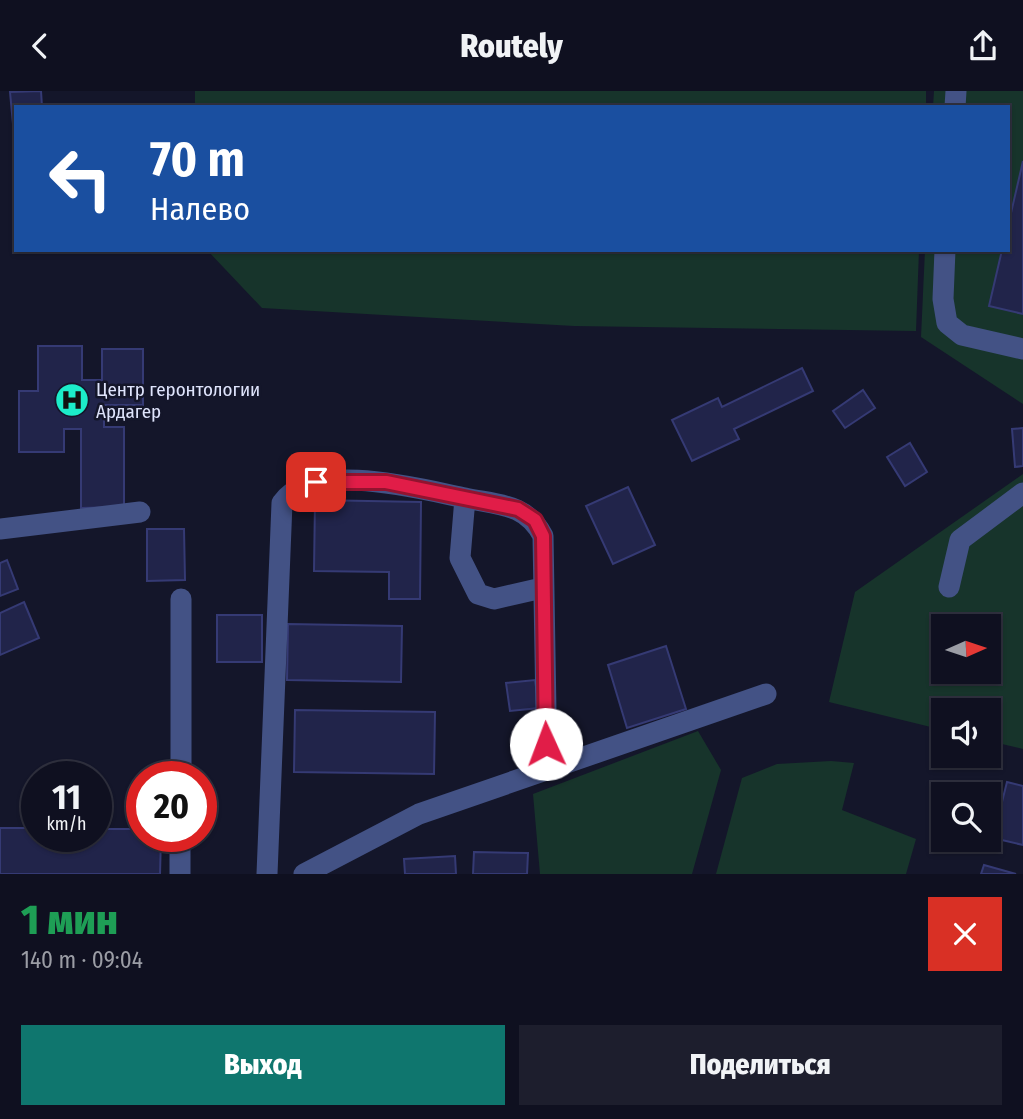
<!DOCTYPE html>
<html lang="ru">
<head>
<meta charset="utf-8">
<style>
	:root { --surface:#0f1020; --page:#1d1e2d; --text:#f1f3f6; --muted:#9b9da5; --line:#2f303e; --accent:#0f766e }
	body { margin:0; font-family:"Fira Sans Condensed",sans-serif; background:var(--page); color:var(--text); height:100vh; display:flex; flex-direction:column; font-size:26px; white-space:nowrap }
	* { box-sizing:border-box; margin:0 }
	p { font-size:23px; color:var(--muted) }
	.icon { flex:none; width:38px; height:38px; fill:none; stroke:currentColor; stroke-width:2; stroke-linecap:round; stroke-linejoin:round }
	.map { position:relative; height:783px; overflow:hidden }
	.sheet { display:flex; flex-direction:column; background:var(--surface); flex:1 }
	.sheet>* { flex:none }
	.top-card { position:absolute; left:14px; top:14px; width:996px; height:147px; border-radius:0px; box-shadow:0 2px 5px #0004,0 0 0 2px var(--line); background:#1a4fa0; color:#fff; overflow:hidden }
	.needle { width:46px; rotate:87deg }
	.tools { position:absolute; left:931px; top:523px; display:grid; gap:14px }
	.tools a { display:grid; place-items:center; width:70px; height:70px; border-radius:0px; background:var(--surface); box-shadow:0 2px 5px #0004,0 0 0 2px var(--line); font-size:35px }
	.speed { position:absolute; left:21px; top:670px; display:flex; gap:14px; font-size:35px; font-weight:700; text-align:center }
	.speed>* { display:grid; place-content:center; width:91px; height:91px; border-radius:50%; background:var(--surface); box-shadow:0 2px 5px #0004,0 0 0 2px var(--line); line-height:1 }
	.speed small { font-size:18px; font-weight:400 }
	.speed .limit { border:10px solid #d22; background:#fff; color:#111 }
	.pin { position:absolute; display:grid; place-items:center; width:60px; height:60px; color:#fff; margin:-30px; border-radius:14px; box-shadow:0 4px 10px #0006 }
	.me { position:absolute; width:77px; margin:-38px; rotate:358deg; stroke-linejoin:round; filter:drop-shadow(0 0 5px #0008) }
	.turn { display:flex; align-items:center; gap:24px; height:147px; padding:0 21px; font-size:32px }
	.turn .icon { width:91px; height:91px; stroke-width:2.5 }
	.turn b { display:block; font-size:49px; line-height:60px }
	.round { display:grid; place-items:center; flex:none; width:74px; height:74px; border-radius:0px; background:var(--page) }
	.summary { display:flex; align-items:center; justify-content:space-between; height:119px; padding:0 21px }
	h1 { font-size:42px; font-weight:800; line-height:52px; color:#1e9e55 }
	.action { display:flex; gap:14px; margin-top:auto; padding:14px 21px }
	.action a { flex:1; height:80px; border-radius:0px; background:var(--accent); color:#fff; font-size:28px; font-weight:800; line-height:80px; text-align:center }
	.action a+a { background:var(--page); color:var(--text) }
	header { display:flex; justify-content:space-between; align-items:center; height:91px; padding:0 21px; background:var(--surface); font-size:32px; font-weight:800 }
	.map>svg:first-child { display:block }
	.green { fill:#17342b; fill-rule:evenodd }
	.building { fill:#21244a; stroke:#353a74; stroke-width:2 }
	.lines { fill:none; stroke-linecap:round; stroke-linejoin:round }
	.minor { stroke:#435285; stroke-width:21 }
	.route-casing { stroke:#92132f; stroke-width:18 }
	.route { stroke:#e11d48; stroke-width:12 }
	.labels { text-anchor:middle; stroke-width:5; stroke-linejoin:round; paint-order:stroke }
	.poi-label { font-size:19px; fill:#dfe4fc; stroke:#14162a; text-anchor:start }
</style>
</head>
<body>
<header><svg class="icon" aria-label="back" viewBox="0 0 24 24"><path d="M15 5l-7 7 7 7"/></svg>Routely<svg class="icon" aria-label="share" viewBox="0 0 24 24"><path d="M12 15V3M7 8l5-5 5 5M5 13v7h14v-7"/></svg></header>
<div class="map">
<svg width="1023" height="783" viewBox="0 0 1023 783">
	<rect width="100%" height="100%" fill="#14162a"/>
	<path class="green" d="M195,0H926V16H195Z
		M934,0H1023V313L921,246L925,159H1008V16H933Z
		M207,159H919L916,240L574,235L262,217Z
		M1023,383V658L989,650V620H943V639L829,611L855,501ZM943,536H989V581H943Z
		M698,640L721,679L692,783H540L533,703Z
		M831,670L854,672L842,719L916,748L906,783H716L742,687L777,673Z"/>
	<path class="building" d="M41,0L42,16H16L14,44L10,1Z
		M1023,70V223L989,215L1002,159H1008V135Z
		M38,255H82V289H102V258H143V314H104V336H124V416L81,417V338H64V361H19V300H38Z
		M802,277L813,300L734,338L739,348L692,370L672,329L718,307L722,316Z
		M863,299L875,317L845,337L833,320Z
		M1023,337V375L1015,376L1012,338Z
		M910,352L927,381L905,395L887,366Z
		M628,396L655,454L613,473L586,415Z
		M315,409L421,411L420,508H389V481L314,480Z
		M147,438H184L185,489L147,490Z
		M7,469L18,498L0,505V472Z
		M24,511L39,547L0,564V522Z
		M217,524H262V571H217Z
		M288,533L402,535L401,591L287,589Z
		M666,555L686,618L627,637L608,574Z
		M535,589L539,617L510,620L506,592Z
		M295,619L435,621L434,683L294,681Z
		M1007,691L1023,695V754L993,747Z
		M0,737H37V746H96V738H142V746H161L160,783H0Z
		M474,761L528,762L527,783H473Z
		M455,765L456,783H405L404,768Z
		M984,774L1016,783H981Z"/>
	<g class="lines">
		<path class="minor" d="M955,16L956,0
			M945,159L943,208L947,232L962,244L1023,258
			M0,438L140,421
			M949,496L960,449L1023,402
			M542,497L494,508L478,503L460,467L465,407C498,414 526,412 543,445L547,679
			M181,686V508
			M180,783V746
			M267,783L282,412C312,369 421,398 465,407
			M304,783L419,723L766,603"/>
	</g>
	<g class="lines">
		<g class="route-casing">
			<path id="route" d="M316,391H386L518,418L535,429L543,445L546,653"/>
		</g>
		<use href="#route" class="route"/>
	</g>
	<defs>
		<g id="hospital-disc" transform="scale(1.75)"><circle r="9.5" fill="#1cecc9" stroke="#14162a"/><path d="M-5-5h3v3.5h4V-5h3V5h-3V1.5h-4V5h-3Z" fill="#111"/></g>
	</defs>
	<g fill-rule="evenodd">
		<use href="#hospital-disc" x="72" y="309"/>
	</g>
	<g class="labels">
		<g class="poi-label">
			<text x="96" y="305">Центр геронтологии<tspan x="96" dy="22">Ардагер</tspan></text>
		</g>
	</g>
</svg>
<div class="tools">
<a><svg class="needle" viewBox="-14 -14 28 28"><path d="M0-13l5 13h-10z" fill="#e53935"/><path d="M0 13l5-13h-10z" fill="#9b9da5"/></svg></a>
<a><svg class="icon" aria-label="sound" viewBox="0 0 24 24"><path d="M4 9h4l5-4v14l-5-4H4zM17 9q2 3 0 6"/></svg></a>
<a><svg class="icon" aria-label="search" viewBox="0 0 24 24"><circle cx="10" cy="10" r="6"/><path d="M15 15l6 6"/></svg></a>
</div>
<div class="speed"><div>11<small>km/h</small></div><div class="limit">20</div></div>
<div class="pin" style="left:316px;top:391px;background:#d93025"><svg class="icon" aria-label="arrive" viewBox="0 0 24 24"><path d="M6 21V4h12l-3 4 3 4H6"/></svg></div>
<svg class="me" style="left:546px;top:653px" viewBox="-20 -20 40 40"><circle r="19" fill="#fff"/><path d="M0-13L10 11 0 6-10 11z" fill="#e11d48"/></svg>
<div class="top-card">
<div class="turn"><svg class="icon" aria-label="left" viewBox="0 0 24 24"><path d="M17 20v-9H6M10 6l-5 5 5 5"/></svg><div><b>70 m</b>Налево</div></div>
</div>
</div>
<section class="sheet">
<div class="summary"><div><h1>1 мин</h1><p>140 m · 09:04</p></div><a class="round" style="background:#d93025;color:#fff"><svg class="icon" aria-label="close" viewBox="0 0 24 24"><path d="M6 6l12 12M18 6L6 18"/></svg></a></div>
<div class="action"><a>Выход</a><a>Поделиться</a></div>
</section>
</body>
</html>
